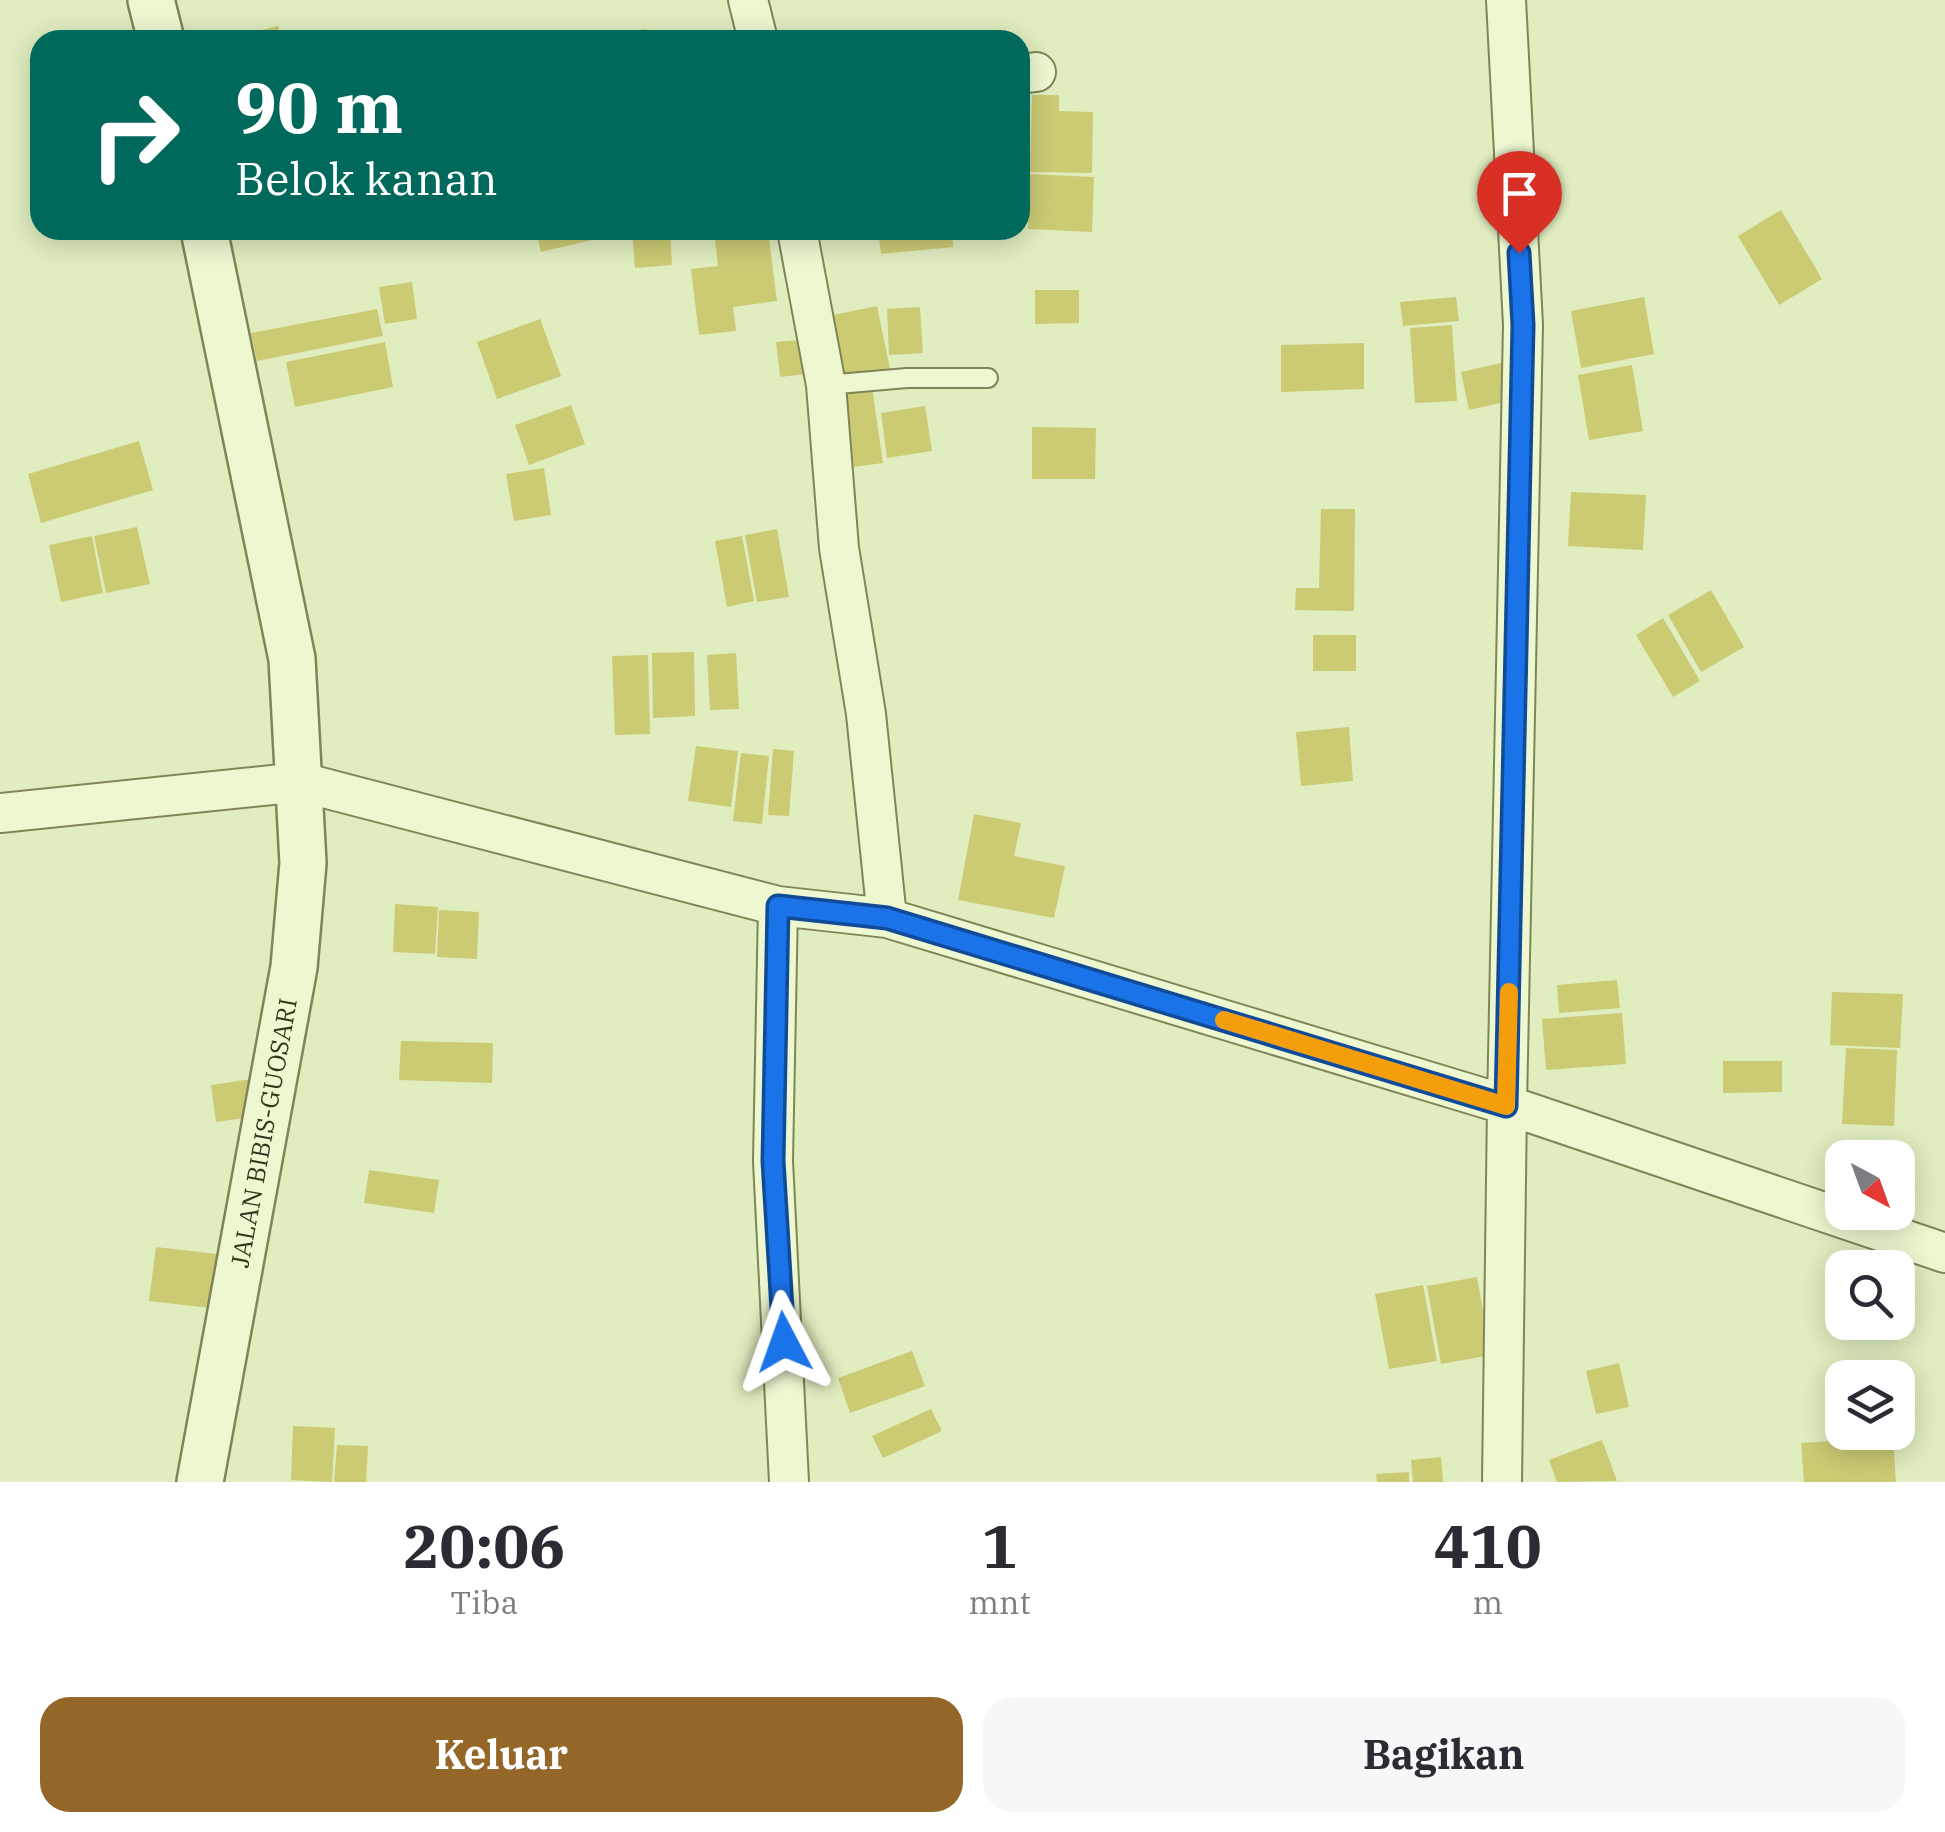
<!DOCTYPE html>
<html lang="id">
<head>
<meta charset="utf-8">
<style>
	:root { --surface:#fff; --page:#f7f7f7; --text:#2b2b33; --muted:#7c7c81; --accent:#946628 }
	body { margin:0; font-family:"IBM Plex Serif",serif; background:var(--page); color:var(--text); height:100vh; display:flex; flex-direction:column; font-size:38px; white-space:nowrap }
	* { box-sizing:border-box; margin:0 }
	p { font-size:32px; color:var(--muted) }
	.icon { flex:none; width:55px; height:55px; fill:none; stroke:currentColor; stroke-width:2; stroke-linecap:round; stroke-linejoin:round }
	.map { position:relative; height:1482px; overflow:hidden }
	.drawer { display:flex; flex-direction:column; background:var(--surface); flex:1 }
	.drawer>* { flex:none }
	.hud { position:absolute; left:30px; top:30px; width:1000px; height:210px; border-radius:30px; box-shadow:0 5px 25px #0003; background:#00695c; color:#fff; overflow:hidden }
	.needle { width:65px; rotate:139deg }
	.controls { position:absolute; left:1825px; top:1140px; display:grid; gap:20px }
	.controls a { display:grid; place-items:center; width:90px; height:90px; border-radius:20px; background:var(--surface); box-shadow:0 5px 25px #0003; font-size:50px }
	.pin { position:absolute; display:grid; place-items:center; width:85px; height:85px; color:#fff; margin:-102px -42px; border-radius:50% 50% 50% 0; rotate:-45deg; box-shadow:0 0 10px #0007 }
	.pin .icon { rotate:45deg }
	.me { position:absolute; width:110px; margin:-55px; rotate:356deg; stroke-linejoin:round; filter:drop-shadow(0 0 8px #0008) }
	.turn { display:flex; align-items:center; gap:35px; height:210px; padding:0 40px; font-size:45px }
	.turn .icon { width:130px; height:130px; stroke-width:2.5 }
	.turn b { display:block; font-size:70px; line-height:85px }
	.eta { display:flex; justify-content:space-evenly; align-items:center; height:170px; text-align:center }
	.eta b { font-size:60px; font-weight:700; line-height:70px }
	.primary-button { display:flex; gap:20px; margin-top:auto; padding:20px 40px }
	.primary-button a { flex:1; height:115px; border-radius:30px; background:var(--accent); color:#fff; font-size:40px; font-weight:700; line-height:115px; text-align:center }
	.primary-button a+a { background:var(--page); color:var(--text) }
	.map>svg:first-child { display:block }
	.building { fill:#cbcb74 }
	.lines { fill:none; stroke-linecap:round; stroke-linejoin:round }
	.service-casing { stroke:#808557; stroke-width:22 }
	.minor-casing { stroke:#808557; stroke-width:42 }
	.tertiary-casing { stroke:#808557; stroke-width:50 }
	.service { stroke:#edf8d1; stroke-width:18 }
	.minor { stroke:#edf8d1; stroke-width:38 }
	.tertiary { stroke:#edf8d1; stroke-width:45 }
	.route-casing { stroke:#114b97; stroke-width:25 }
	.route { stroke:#1a73e8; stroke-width:18 }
	.slow { stroke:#f59e0b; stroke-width:18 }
	.labels { text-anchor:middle; stroke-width:8; stroke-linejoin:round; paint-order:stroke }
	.street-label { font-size:25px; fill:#33351c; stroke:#e9f5ce }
</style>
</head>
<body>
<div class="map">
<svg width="1945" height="1482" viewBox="0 0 1945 1482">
	<rect width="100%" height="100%" fill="#e0edbf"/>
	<path class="building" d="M278,26L281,40H228L227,39Z
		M647,29L648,40H614L613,33Z
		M1032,95H1059V111L1093,112L1092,173L1030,172Z
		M1030,174L1094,177L1092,232L1028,229Z
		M1781,210L1822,279L1779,305L1738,236Z
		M536,230H602L604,237L541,252Z
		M670,230L672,265L635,268L632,232Z
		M714,230H768L777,301L733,307L736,331L699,335L691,269L718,266Z
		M878,230H952L953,247L881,254Z
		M412,282L417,319L385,324L379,287Z
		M1035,290H1079V323L1035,324Z
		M1456,297L1459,321L1403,326L1400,302Z
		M1644,297L1654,354L1581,368L1571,311Z
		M877,306L890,369L841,379L828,316Z
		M920,307L923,353L889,355L887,309Z
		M377,309L383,336L257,361L251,333Z
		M540,319L561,376L497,399L477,342Z
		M1452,325L1457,401L1415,403L1410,328Z
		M811,339L814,373L780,377L776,342Z
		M385,342L393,387L295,407L286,362Z
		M1364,343V389L1281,392V345Z
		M1505,362L1513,400L1469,410L1461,372Z
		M1632,365L1643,431L1589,440L1578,375Z
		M872,387L883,463L846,468L835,392Z
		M571,405L585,444L529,465L515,425Z
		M925,406L932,451L887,458L881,413Z
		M1032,427L1096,428L1095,479H1032Z
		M139,441L153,490L41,523L28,474Z
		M544,468L551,515L514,521L506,474Z
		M1571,492L1646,495L1643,550L1568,546Z
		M1321,509H1355L1354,611L1295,610L1296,588H1319Z
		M137,527L150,584L106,593L94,536Z
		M777,529L789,597L757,602L745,535Z
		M92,536L103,593L61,602L49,545Z
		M742,536L754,601L727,607L715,541Z
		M1711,590L1744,647L1701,672L1668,615Z
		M1663,618L1700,681L1673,697L1636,635Z
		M1313,635H1356V671H1313Z
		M694,652L695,716L653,718L652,653Z
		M736,653L739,709L710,710L707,655Z
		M648,655L650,734L615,735L612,656Z
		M1349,727L1353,781L1301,786L1296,732Z
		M696,746L738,751L731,807L688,801Z
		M773,749L794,751L789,816L768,815Z
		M741,753L769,756L762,824L733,821Z
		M974,814L1021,823L1014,856L1065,866L1054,918L958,900Z
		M395,904L438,907L435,954L393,952Z
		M439,910L479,912L477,959L437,957Z
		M1617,980L1620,1008L1559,1013L1557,985Z
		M1832,992L1903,994L1900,1048L1830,1045Z
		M1622,1013L1626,1064L1546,1070L1542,1019Z
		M401,1041L493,1043L492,1083L399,1080Z
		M1846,1048L1897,1050L1894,1126L1842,1124Z
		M1723,1061H1782V1092L1723,1093Z
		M252,1079L257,1116L216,1122L211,1085Z
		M369,1170L439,1180L434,1213L364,1203Z
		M156,1247L226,1255L220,1309L149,1301Z
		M1477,1277L1491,1355L1441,1364L1427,1286Z
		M1423,1285L1437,1361L1389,1369L1375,1294Z
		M912,1351L925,1386L850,1413L838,1378Z
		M1619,1363L1629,1407L1596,1414L1586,1371Z
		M931,1409L942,1431L883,1458L872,1436Z
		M293,1426L335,1428L332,1482L291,1480Z
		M1893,1437L1896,1482H1804L1801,1443Z
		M1602,1440L1617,1481L1557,1482L1549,1460Z
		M337,1445L368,1446L366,1482H334Z
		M1441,1457L1443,1482H1413L1411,1460Z
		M1409,1472V1482H1377L1376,1474Z"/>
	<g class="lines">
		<g class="service-casing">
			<path id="service" d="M826,385L907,378H988"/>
		</g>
		<g class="minor-casing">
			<path id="minor" d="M748,0L758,40
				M1020,74L1036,72
				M797,230L826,385L839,548L866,714L887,918
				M0,813L301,782L778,906L887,918L1507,1105L1945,1253
				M778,906L773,1161L789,1482
				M1502,1482L1507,1105L1523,325L1506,0"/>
		</g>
		<g class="tertiary-casing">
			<g id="tertiary">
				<path d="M151,0L161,40"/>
				<path id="s1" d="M200,1482L294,967L303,863L292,659L204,230"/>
			</g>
		</g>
		<use href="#service" class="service"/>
		<use href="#minor" class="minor"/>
		<use href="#tertiary" class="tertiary"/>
	</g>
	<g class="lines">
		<g class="route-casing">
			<path id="route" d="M784,1342L773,1161L778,906L887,918L1506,1106L1523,325L1519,253"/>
		</g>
		<use href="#route" class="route"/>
		<path class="slow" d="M1224,1020L1506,1106L1509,992"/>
	</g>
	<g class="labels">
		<g class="street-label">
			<text dy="9" stroke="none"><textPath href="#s1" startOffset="355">JALAN BIBIS-GUOSARI</textPath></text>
		</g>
	</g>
</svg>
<div class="controls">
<a><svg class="needle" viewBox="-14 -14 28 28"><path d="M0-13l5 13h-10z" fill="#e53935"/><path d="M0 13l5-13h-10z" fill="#7c7c81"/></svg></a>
<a><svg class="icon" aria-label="search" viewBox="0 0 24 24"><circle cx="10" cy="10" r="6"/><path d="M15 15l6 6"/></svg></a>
<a><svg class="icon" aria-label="layers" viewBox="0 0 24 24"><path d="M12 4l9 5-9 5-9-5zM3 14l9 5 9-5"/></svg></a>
</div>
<div class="pin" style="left:1519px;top:253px;background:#d93025"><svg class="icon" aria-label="arrive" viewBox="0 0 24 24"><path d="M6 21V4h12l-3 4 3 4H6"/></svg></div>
<svg class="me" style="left:784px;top:1342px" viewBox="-20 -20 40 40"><path d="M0-17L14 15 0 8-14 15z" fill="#1a73e8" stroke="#fff" stroke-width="4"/></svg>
<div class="hud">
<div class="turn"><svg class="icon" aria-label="right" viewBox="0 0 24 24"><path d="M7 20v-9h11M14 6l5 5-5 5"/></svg><div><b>90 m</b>Belok kanan</div></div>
</div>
</div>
<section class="drawer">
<div class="eta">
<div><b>20:06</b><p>Tiba</p></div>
<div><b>1</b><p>mnt</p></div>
<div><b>410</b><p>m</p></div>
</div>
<div class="primary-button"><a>Keluar</a><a>Bagikan</a></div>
</section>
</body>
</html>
